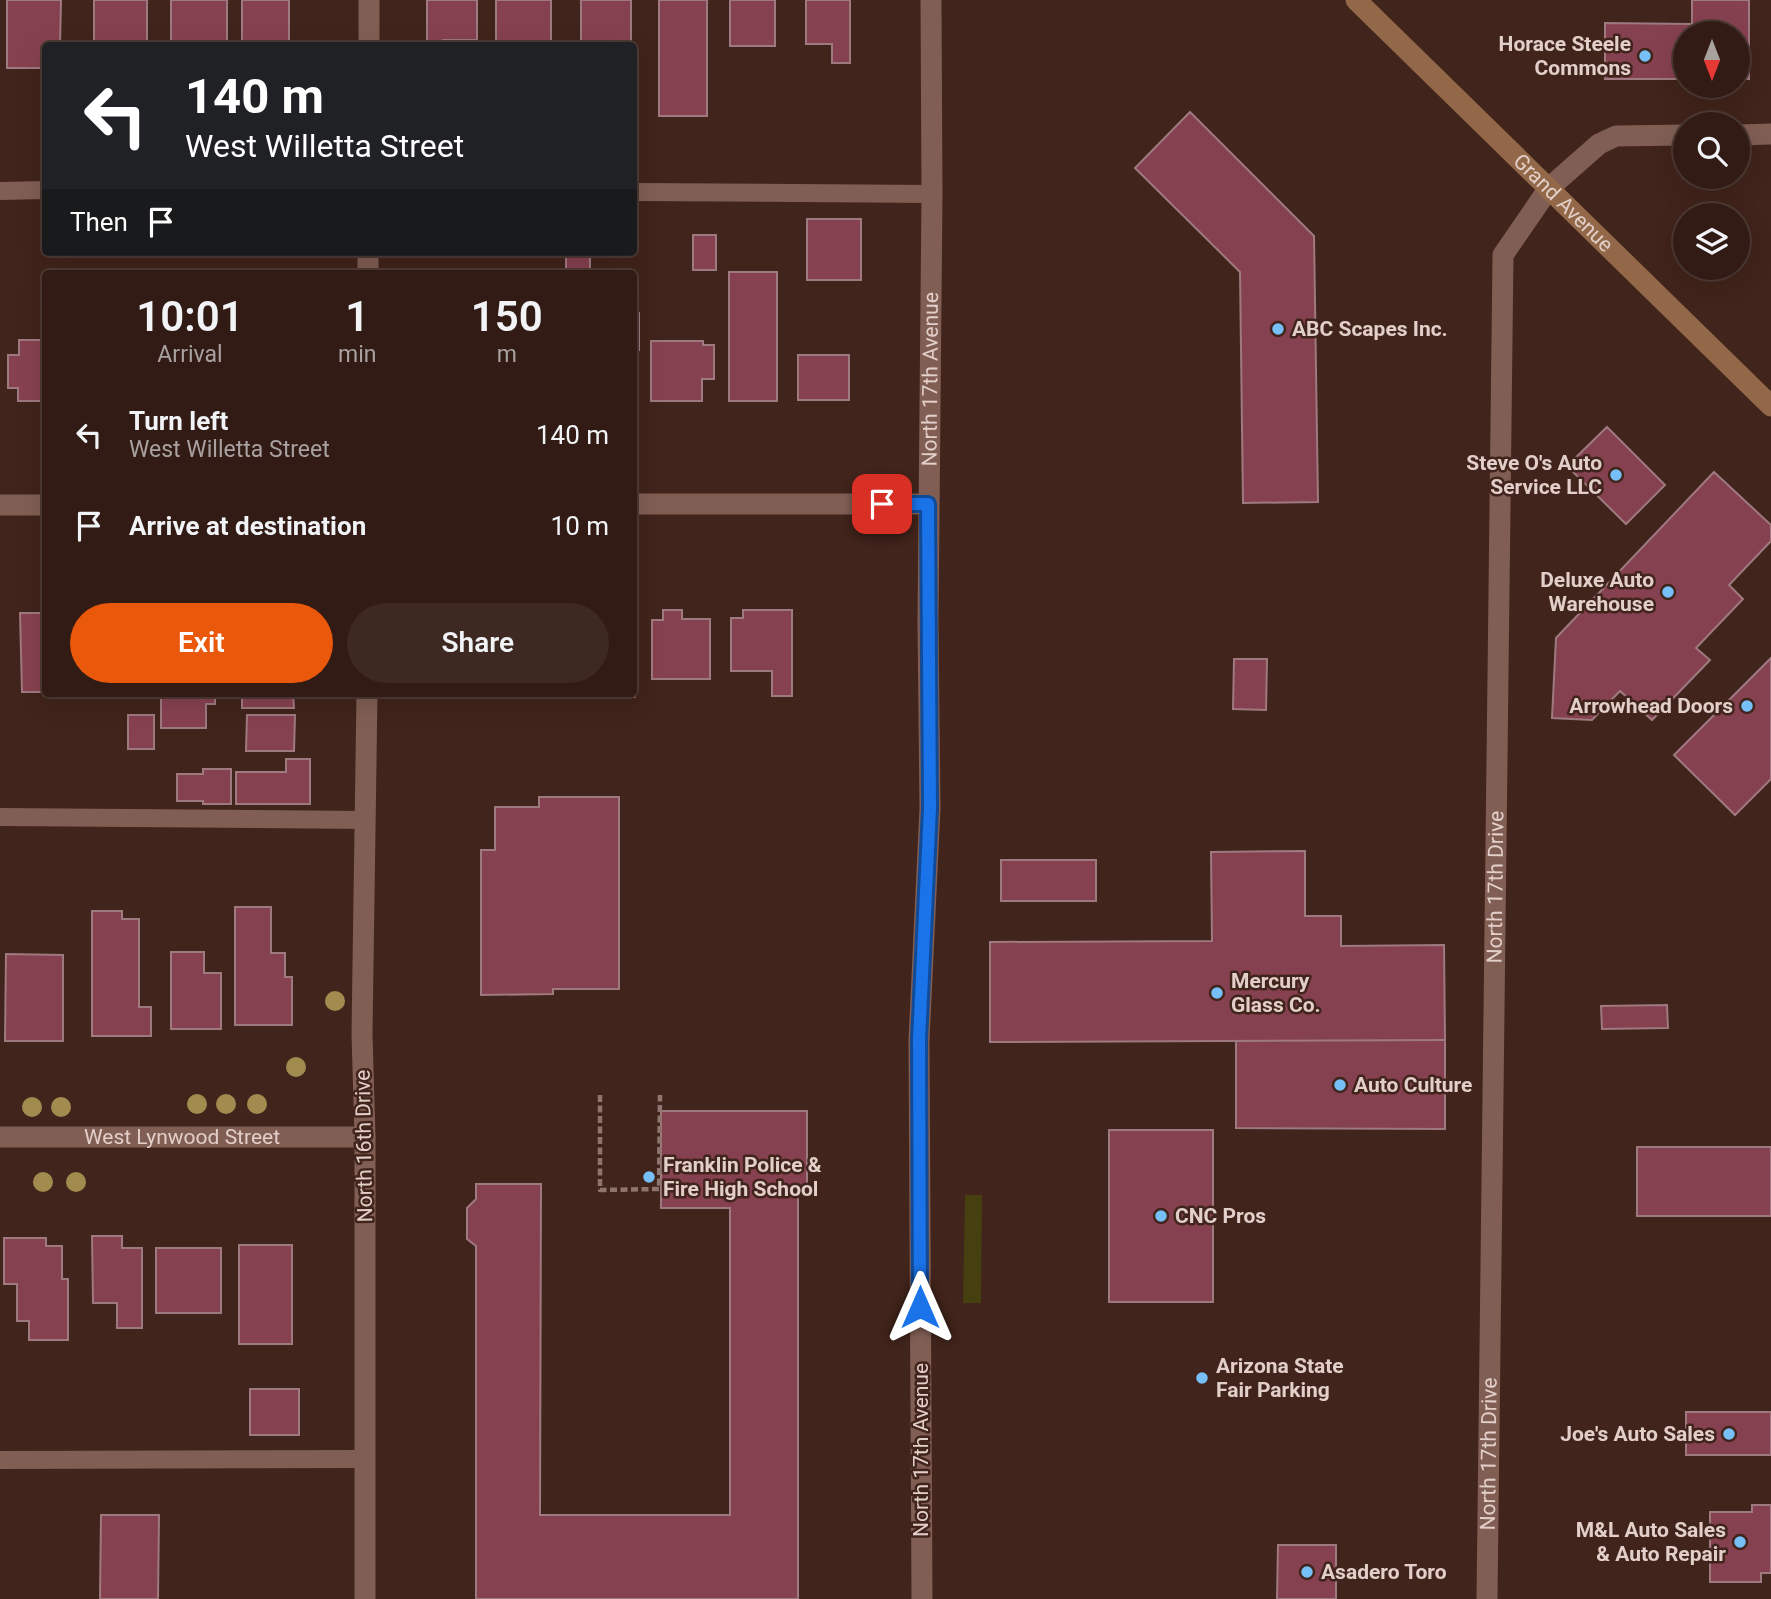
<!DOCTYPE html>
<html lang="en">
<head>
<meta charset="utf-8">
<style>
	:root { --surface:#311b14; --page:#3d2822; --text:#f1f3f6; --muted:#a8a1a0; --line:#4c3934; --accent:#ea580c }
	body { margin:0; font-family:Roboto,sans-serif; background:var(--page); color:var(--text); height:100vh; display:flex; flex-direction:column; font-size:26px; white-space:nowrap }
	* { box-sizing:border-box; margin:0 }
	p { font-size:23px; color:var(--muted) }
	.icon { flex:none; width:38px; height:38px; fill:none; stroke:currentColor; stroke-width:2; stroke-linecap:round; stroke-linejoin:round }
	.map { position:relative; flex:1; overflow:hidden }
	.side { position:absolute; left:42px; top:270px; width:595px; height:427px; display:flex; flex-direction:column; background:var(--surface); border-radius:7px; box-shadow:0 7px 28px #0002,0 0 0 2px var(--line) }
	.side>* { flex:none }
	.guide { position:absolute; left:42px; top:42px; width:595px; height:214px; border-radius:7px; box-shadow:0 7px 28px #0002,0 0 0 2px var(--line); background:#202124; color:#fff; overflow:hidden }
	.needle { width:46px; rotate:180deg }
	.fabs { position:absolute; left:1673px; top:21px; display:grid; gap:14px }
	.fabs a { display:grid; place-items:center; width:77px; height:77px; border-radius:50%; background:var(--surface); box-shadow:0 7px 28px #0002,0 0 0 2px var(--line); font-size:35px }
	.pin { position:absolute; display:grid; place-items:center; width:60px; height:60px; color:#fff; margin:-30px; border-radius:14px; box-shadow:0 4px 10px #0006 }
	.me { position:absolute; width:77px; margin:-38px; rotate:0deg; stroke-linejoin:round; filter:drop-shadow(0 0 5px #0008) }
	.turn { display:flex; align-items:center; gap:24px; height:147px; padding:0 28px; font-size:32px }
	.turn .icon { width:91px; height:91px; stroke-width:2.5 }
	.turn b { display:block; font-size:49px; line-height:60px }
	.then { display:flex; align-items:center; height:66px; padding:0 28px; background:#0003; gap:14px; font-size:26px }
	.eta { display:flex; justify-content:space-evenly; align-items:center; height:119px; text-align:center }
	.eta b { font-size:42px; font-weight:600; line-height:49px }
	.cta { display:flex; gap:14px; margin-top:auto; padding:14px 28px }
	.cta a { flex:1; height:80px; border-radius:42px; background:var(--accent); color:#fff; font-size:28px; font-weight:600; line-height:80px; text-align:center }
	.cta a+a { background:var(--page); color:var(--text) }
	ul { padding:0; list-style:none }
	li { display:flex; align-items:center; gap:21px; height:91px; padding:0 28px }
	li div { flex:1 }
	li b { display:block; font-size:26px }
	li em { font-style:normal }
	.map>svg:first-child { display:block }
	.green { fill:#463f0f }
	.building { fill:#864150; stroke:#9e797f; stroke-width:2 }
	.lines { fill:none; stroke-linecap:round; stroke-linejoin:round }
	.path { stroke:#8e766e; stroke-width:4.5; stroke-dasharray:7 3.5; stroke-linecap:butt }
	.lane { stroke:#805e53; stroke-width:18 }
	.street { stroke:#805e53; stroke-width:21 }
	.secondary { stroke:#926848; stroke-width:21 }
	.tree { fill:#a18b4f }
	.route-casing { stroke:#114b97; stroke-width:18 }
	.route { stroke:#1a73e8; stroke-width:12 }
	.poi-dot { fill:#77bff7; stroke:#41241b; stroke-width:2.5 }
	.labels { text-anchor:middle; stroke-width:5; stroke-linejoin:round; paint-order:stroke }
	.poi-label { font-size:21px; font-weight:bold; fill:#e3cfc9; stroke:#41241b; text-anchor:start }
	.street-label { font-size:21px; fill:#e3cfc9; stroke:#41241b }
</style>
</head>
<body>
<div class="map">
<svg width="1771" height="1599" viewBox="0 0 1771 1599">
	<rect width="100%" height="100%" fill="#41241b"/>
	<path class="green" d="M965,1195H982L981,1303H963Z"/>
	<path class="building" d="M7,0H61L60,46H46V68H7Z
		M94,0H147V46H94Z
		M171,0H227V46H171Z
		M242,0H289V46L242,43Z
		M427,0H477V40H443V46H427Z
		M496,0H551V42H496Z
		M581,0H631V44L581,46Z
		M659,0H707V116H659Z
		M730,0H775V46H730Z
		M806,0H850V63H832V44H806Z
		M1692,0H1749V79H1738V33H1685V79H1605V23L1692,24Z
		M1190,112L1314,236L1318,502L1243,503L1240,272L1135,168Z
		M807,219H861V280H807Z
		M693,235H716V270H693Z
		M566,252H590V270H566Z
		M729,272H777V401H729Z
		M634,313H639V350H634Z
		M19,340H46V388H43V401H18V388H8V355H19Z
		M651,341H703V345H714V379H702V401H651Z
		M798,355H849V400H798Z
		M1607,427L1665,485L1626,524L1567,466Z
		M1714,472L1771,525V541L1729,585L1743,599L1696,648L1710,660L1652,720L1620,691L1592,720L1552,718L1556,638Z
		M634,604H635V697H607V693H634Z
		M663,610H682V619H710V679H652V620H663Z
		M743,610H792V696H772V671H731V618H743Z
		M20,613H46V692H22Z
		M1771,658V779L1735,815L1674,755Z
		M1234,659H1267L1266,710L1233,709Z
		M161,693H215V704H206V728H161Z
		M242,693H293L294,708H242Z
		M437,693H471V697H437Z
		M128,715H154V749H128Z
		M247,715H295L294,751H246Z
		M286,759H310V804H236V772H286Z
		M203,769H231V804H203V801H177V774H203Z
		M539,797H619V989H553V994L481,995V850H495V807H539Z
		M1305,851V916H1341V946L1444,945L1445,1040L990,1042V942L1212,941L1211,852Z
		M1001,860H1096V901H1001Z
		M235,907H271V953H285V977H292V1025H235Z
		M92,911H122V919H139V1007H151V1036H92Z
		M171,952H204V973H221V1029H171Z
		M6,954L63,955V1041H5Z
		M1667,1005L1668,1028L1602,1029L1601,1006Z
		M1445,1040V1129L1236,1128V1041Z
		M661,1111H807V1188H798V1599H476V1246L467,1239V1208L476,1199V1184H541L540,1515H730V1208H661Z
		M1109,1130H1213V1302H1109Z
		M1637,1147H1771V1216H1637Z
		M92,1236H122V1248H142V1328H117V1303H93Z
		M4,1238H46V1246H62V1279H68V1340H29V1321H17V1284H4Z
		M239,1245H292V1344H239Z
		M156,1248H221V1313H156Z
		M250,1389H299V1435H250Z
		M1686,1412H1771V1455H1686Z
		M1752,1505H1771V1573H1761V1582H1710V1512H1752Z
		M101,1515H159L158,1599H100Z
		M1278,1545H1336V1599H1277Z"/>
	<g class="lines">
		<path class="path" d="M600,1095V1190L659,1189L660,1095"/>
		<path class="lane" d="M0,191L46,190
			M634,192L932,194
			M0,817L366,820
			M0,1460L365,1459"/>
		<g class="street">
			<path d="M369,46V0"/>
			<path d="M1738,135L1771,134"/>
			<path d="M368,273V252"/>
			<path d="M634,504H928"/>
			<path d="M0,505H46"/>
			<path id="s1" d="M0,1137H365"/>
			<path d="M365,1599V1137L362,1034L367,693"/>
			<path id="s2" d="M922,1599L919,1040L930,808L928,621L932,194L931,0"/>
			<path id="s3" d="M1487,1599L1503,255L1549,188L1599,144L1616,136L1685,135"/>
		</g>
		<path class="secondary" id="s4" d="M1356,0L1771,406"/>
	</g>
	<g class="tree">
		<circle cx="335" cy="1001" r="10"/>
		<circle cx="296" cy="1067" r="10"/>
		<circle cx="197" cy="1104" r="10"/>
		<circle cx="226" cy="1104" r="10"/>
		<circle cx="257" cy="1104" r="10"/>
		<circle cx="32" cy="1107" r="10"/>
		<circle cx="61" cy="1107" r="10"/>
		<circle cx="43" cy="1182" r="10"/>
		<circle cx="76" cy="1182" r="10"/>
	</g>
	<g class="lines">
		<g class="route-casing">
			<path id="route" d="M882,504H928L930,808L919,1040L920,1307"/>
		</g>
		<use href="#route" class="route"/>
	</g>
	<g class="poi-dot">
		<circle cx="1645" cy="56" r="7"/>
		<circle cx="1278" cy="329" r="7"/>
		<circle cx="1616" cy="475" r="7"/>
		<circle cx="1668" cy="592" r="7"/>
		<circle cx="1747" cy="706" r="7"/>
		<circle cx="1217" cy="993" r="7"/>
		<circle cx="1340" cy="1085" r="7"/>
		<circle cx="649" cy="1177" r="7"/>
		<circle cx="1161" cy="1216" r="7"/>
		<circle cx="1202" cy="1378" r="7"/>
		<circle cx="1729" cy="1434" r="7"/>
		<circle cx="1740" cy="1542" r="7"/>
		<circle cx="1307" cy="1572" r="7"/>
	</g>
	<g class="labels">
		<g class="poi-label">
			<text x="1631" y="51" text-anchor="end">Horace Steele<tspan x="1631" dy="24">Commons</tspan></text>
			<text x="1292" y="336">ABC Scapes Inc.</text>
			<text x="1602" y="470" text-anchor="end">Steve O's Auto<tspan x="1602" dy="24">Service LLC</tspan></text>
			<text x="1654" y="587" text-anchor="end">Deluxe Auto<tspan x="1654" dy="24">Warehouse</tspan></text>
			<text x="1733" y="713" text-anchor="end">Arrowhead Doors</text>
			<text x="1231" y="988">Mercury<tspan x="1231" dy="24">Glass Co.</tspan></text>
			<text x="1354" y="1092">Auto Culture</text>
			<text x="663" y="1172">Franklin Police &amp;<tspan x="663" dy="24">Fire High School</tspan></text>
			<text x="1175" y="1223">CNC Pros</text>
			<text x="1216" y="1373">Arizona State<tspan x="1216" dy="24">Fair Parking</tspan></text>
			<text x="1715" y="1441" text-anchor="end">Joe's Auto Sales</text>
			<text x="1726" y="1537" text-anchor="end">M&amp;L Auto Sales<tspan x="1726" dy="24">&amp; Auto Repair</tspan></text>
			<text x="1321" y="1579">Asadero Toro</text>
		</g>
		<g class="street-label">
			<text dy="7" stroke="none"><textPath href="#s4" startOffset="290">Grand Avenue</textPath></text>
			<text dy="7" stroke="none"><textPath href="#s2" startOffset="1220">North 17th Avenue</textPath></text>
			<text dy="7" stroke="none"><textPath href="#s3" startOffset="712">North 17th Drive</textPath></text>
			<text dy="7" stroke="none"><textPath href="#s1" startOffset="182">West Lynwood Street</textPath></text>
			<text transform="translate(364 1146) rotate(-91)" y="7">North 16th Drive</text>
			<text transform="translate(921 1450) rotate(-90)" y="7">North 17th Avenue</text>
			<text dy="7" stroke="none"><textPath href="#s3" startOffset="145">North 17th Drive</textPath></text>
		</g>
	</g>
</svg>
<div class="fabs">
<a><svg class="needle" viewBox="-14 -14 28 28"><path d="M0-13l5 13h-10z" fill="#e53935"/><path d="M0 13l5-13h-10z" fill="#a8a1a0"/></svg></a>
<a><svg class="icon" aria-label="search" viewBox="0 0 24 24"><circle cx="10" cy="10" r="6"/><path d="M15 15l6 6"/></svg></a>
<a><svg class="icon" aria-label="layers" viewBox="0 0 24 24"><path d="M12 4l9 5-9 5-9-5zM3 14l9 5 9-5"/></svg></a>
</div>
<div class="pin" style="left:882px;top:504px;background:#d93025"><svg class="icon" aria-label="arrive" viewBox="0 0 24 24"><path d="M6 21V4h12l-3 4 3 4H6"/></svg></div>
<svg class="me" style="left:920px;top:1307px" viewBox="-20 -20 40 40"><path d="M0-17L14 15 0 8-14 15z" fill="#1a73e8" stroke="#fff" stroke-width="4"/></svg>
<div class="guide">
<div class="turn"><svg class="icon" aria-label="left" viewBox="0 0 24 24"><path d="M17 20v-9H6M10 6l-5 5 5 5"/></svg><div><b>140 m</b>West Willetta Street</div></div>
<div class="then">Then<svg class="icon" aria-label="arrive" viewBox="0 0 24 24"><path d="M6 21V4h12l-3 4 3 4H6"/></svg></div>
</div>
<section class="side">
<div class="eta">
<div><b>10:01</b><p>Arrival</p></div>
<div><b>1</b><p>min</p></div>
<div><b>150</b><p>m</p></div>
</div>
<ul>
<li><svg class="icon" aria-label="left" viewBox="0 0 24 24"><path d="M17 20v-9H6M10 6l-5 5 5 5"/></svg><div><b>Turn left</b><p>West Willetta Street</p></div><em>140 m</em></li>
<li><svg class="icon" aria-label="arrive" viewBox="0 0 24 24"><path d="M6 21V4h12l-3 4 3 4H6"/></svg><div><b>Arrive at destination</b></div><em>10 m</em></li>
</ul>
<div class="cta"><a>Exit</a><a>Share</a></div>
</section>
</div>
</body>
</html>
